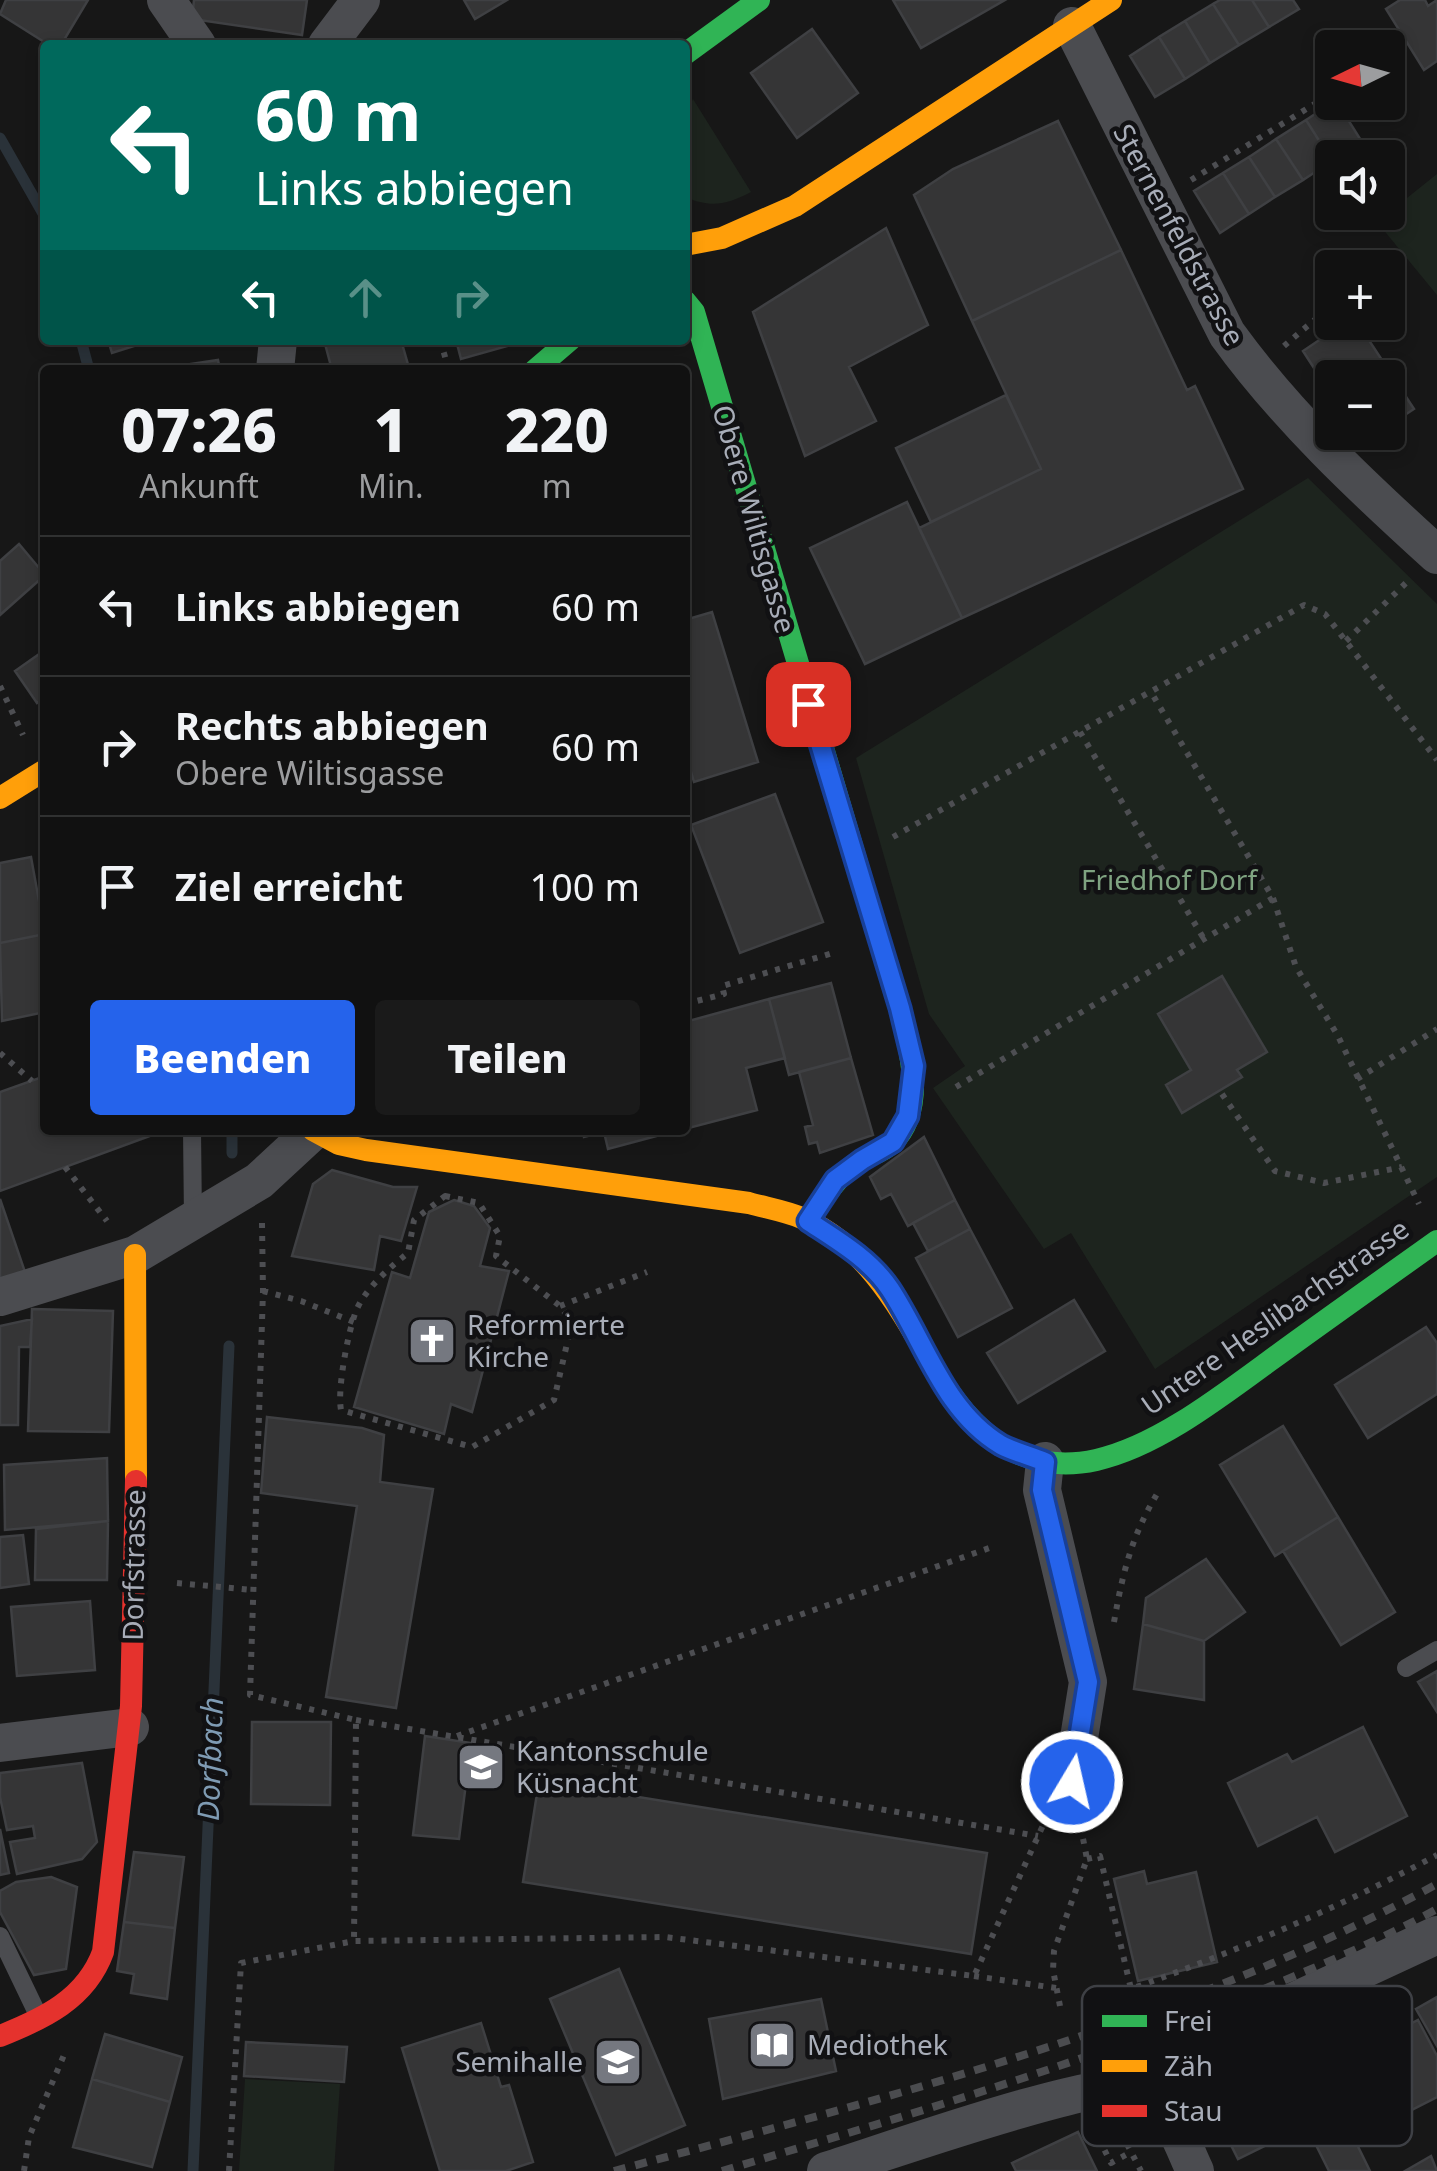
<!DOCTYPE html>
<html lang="de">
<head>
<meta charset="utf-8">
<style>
	:root { --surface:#111; --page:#1a1a1a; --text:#f1f3f6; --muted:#9c9d9f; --line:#303131; --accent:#2563eb }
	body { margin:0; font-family:"Noto Sans",sans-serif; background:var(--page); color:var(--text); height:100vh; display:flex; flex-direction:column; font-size:38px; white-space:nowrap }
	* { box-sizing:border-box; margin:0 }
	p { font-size:32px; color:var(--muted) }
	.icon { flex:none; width:55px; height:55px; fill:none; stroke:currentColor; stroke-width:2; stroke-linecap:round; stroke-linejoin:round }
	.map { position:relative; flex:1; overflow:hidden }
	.side { position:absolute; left:40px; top:365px; width:650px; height:770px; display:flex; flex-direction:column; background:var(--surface); border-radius:10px; box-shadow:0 5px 15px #0003,0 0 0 2px var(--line) }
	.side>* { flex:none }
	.banner { position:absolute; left:40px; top:40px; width:650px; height:305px; border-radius:10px; box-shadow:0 5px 15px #0003,0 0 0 2px var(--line); background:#00695c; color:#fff; overflow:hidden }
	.needle { width:65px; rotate:265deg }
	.buttons { position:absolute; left:1315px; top:30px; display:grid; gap:20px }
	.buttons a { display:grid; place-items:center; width:90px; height:90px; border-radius:10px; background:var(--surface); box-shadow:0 5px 15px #0003,0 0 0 2px var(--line); font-size:50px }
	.pin { position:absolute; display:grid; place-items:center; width:85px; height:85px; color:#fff; margin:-42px; border-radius:20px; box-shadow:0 5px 15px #0006 }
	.me { position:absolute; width:110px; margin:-55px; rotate:9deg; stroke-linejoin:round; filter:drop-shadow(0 0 8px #0008) }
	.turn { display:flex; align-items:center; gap:35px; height:210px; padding:0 50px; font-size:45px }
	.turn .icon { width:130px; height:130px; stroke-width:2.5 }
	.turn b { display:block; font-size:70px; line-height:85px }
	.lanes { display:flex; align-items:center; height:95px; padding:0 50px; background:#0003; justify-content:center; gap:50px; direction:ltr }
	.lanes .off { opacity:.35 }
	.eta { display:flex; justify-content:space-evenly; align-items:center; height:170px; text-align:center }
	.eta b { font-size:60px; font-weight:800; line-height:70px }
	.cta { display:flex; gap:20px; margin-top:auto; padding:20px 50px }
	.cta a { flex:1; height:115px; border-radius:10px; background:var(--accent); color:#fff; font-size:40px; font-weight:800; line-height:115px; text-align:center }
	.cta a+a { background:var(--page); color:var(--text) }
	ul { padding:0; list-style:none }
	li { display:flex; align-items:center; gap:30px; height:140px; padding:0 50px; border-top:2px solid var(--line) }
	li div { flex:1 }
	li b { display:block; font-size:38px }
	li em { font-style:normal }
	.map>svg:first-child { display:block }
	.green { fill:#1d241e }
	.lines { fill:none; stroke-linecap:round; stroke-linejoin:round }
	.stream { stroke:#2a3239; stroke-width:11 }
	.building { fill:#353536; stroke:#3f4043; stroke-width:2.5 }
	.path { stroke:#4d4e52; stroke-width:6; stroke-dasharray:5 8; stroke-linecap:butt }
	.lane { stroke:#4b4c50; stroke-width:18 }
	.street { stroke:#4b4c50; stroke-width:38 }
	.fast { stroke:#30b455; stroke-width:22 }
	.slow { stroke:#ff9f0a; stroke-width:22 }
	.jam { stroke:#e5322d; stroke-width:22 }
	.rail { stroke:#4b4c4f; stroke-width:8; stroke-dasharray:12 10; stroke-linecap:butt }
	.route-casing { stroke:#184099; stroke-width:25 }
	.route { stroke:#2563eb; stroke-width:18 }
	.labels { text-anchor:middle; stroke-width:9; stroke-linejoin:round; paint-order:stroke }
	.street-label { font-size:28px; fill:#a8adb8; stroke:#111113 }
	.park-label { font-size:28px; fill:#7fa381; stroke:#111113 }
	.poi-label { font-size:28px; fill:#a8adb8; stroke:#111113; text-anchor:start }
	.water-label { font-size:30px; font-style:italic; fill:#7f9bb3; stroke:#111113 }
	.key { fill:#111113; stroke:#3e4045; stroke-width:2.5 }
	.key-label { font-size:28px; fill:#a8adb8 }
</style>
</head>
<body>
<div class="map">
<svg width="1437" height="2171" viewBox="0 0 1437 2171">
	<rect width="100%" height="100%" fill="#171717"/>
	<path class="green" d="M693,99L751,192C726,205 711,208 685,197V115Z
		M1437,174V295L1377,222Z
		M1308,478L1437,604V1177L1155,1369L1071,1233L1044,1249L933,1088L965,1066L929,1014L856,758Z
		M245,2079L340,2084L334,2171H239Z"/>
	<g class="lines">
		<path class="stream" d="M0,138L45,217
			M81,340L89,370
			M232,1153V1130
			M193,2171L229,1346"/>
	</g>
	<path class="building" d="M6,0H88L61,45H49L0,14Z
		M194,0H307L302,35L192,19Z
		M464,0H507L475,19Z
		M893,0H1005L921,48Z
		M1220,0H1252L1269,27L1239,45L1213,4Z
		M1252,0H1293L1299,9L1269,27Z
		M1400,0H1425L1428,6L1437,0V61L1424,70L1386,9Z
		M1213,4L1239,45L1210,63L1185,21Z
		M1185,21L1210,63L1185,79L1159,37Z
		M812,29L858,93L797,138L751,73Z
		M1159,37L1185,79L1155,97L1130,56Z
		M1333,102H1337L1362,142L1332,158V161L1306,120Z
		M1306,120L1332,161L1303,180L1276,139Z
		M1058,121L1121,250L972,321L914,195L953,169Z
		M1276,139L1303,180L1275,197L1249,157Z
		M1249,157L1275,197L1249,214L1223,173Z
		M1223,173L1249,214L1220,233L1194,191Z
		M886,228L928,325L849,367L876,421L805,456L753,312Z
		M1121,250L1187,390L1195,386L1243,489L962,618L919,528L1041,469L972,321Z
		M1346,322H1357L1414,409L1388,426V378H1332V396L1303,351Z
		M108,340H153L112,353Z
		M324,340H401L409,368L332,370Z
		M456,340H517L518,343L461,359Z
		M218,360L220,370H151Z
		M1006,395L1041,469L931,522L896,448Z
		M907,502L962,618L865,664L810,548Z
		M19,544L45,575L0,615V561Z
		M712,612L758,762L694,782L685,751V620Z
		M45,650V698L37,703L15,671Z
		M775,794L823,922L740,953L691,825Z
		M31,857L45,934L0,943V863Z
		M45,934V1012L2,1021L0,943Z
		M1222,976L1267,1052L1237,1070L1242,1077L1182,1113L1166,1085L1191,1070L1158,1014Z
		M831,983L851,1058L789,1075L769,999Z
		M769,999L785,1058L746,1068L757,1110L685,1129V1022Z
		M851,1058L873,1135L820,1153L817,1142L809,1144L805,1127L813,1125L799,1072Z
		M45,1076V1130H166L0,1191V1092Z
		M583,1130H679L608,1149L604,1132L584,1137Z
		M924,1137L955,1200L908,1226L891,1194L881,1199L870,1177Z
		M332,1170L393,1187H417L401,1241L380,1236L374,1270L292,1256L313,1184Z
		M0,1199L26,1275L0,1283Z
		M454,1200L474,1206L490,1228L480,1266L509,1271L472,1412L451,1404L444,1434L354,1407L392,1272L410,1278L429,1212Z
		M955,1200L970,1229L928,1251L913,1223Z
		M970,1229L1012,1308L958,1337L916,1258Z
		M1074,1300L1105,1351L1018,1403L987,1353Z
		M32,1309L113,1311L109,1432L28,1431Z
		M32,1319L30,1347H19L18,1425H0V1326Z
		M1426,1327L1437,1343V1394L1368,1438L1335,1385Z
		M267,1417L362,1428L384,1435L380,1482L433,1489L396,1708L326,1697L357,1506L261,1493Z
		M1283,1426L1338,1517L1275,1556L1220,1465Z
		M107,1458L108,1521L5,1530L4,1465Z
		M1338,1517L1395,1612L1341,1645L1283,1551Z
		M108,1521L107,1580H35L36,1529Z
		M23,1535L29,1584L0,1588V1537Z
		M1206,1559L1245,1612L1204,1641L1143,1624L1146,1598Z
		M90,1601L95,1670L17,1676L11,1607Z
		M1143,1624L1204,1641V1700L1134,1689Z
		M1437,1671V1712L1418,1682Z
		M252,1722H331L330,1805L251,1804Z
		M1363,1727L1407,1816L1335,1852L1317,1817L1258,1846L1228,1783L1287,1754L1292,1762Z
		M425,1736L471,1743L459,1839L413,1835Z
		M82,1763L97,1842L82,1859L17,1874L10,1842L35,1838L33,1826L7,1830L0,1797V1773Z
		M539,1781L987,1853L971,1954L523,1882Z
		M0,1829L9,1873L0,1875Z
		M134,1852L184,1857L175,1928L124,1922Z
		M1144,1871L1147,1884L1196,1872L1217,1962L1138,1981L1114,1879Z
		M51,1877L77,1887L66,1969L34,1975L0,1912V1891L16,1882Z
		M124,1922L175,1928L167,1999L131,1993L134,1974L117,1971Z
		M619,1969L685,2125L616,2155L550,1999Z
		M1437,1997V2046L1416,2009Z
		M821,1999L836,2071L723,2099L709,2019Z
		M1418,2020L1437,2056V2097L1386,2123L1350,2055Z
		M481,2023L501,2087L509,2085L533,2162L506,2171H440L402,2048Z
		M105,2034L182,2057L170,2102L92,2079Z
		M246,2042L347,2047L344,2082L244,2076Z
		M92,2079L170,2102L152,2167L73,2147Z
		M1282,2083L1303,2127L1238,2159L1216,2115Z
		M1343,2116L1370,2171H1329L1310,2133Z
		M1078,2132L1097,2171H1016L1012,2163Z
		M1431,2156L1437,2171H1405Z"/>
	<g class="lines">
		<path class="path" d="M1191,180L1326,97
			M1377,268L1394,253
			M440,340L449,370
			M1284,346L1332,305
			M1346,641L1410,579
			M0,686L23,735
			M1080,732L1204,939
			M893,837L1304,605L1325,614L1437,760
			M1273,898L1296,967L1338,1036L1419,1204
			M685,1004L724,994L722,986L836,952
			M0,1053L32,1081
			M1357,1079L1437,1029
			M956,1087L1273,898L1151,692
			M1222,1094L1275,1171L1324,1183L1402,1167
			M65,1167L107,1221
			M445,1196L479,1203L500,1236L496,1256L560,1306L572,1322L554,1400L472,1447L341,1410C337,1389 348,1332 356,1311C365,1289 390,1267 408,1253L414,1220Z
			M262,1223L263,1291L250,1695L356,1720L354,1941
			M263,1291L301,1301L354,1322
			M560,1306L647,1272
			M177,1583L253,1590
			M1114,1622C1123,1571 1132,1534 1160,1489
			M356,1720L1038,1836
			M457,1736L995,1546
			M1087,1859L1100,1856L1131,1989C1237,1951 1338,1908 1437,1855
			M974,1976L1056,1988
			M1060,2006L1053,1970L1054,1951L1087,1859L1079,1818
			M1093,2127L1111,2163L1131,2152
			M1127,2144L1141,2171
			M24,2171L29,2137L64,2055
			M229,2171L241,1963L354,1941L665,1937L974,1976L1050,1810"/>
		<path class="lane" d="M192,1130L193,1220
			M1406,1668L1437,1650
			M0,1936L38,2015"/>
		<path class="street" d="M166,0L197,45
			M1072,26L1227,334C1287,417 1361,486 1437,555
			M327,45L361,0
			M275,370L278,340
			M0,1297L135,1255L259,1181L313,1131
			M1045,1461L1042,1490L1088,1682L1072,1782
			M0,1743L130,1727
			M1135,2087L1155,2066L1437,1935
			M826,2171C875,2156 1104,2074 1139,2089C1170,2102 1182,2144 1195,2171"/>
		<path class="fast" d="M685,54L759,0
			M685,301L694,312L900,1008C910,1049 927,1109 892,1143C883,1152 869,1155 858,1162C837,1176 822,1200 808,1221
			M535,370L570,340
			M939,1376C1036,1536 1158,1443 1268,1362C1324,1321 1381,1281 1437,1241"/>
		<path class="slow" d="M685,245L722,238L795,206L1111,0
			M0,798L45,770
			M313,1130L339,1144L366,1150L749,1203C767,1208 785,1211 802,1218C871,1248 903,1315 939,1376
			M135,1255L136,1481"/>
		<path class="jam" d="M0,2036C43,2019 86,1999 103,1952L131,1706L136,1481"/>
		<path class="rail" d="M614,2171C894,2096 1181,2023 1437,1884
			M722,2171C905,2116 1087,2063 1264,1989C1323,1964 1381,1940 1437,1909"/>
	</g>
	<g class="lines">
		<g class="route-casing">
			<path id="route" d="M808,704L900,1008L914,1066L908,1116L893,1142L862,1160L835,1180L808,1221C837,1240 870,1259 890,1289C925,1342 944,1411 1001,1445C1014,1452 1031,1456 1045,1462L1042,1490L1088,1682L1072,1782"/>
		</g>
		<use href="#route" class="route"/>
	</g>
	<defs>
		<g id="church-square" transform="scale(2.5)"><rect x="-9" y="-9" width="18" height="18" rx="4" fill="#757880" stroke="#111113"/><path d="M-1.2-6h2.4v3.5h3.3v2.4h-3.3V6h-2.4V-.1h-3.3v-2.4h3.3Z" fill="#fff"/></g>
		<g id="school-square" transform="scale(2.5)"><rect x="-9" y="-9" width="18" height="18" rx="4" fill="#757880" stroke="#111113"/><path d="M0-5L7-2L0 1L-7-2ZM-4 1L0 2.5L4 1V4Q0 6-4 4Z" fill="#fff"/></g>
		<g id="library-square" transform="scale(2.5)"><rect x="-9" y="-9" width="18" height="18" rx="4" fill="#757880" stroke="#111113"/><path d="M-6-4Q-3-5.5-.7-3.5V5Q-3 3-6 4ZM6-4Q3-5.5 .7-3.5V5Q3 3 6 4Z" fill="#fff"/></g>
	</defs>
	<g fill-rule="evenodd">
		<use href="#church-square" x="432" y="1341"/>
		<use href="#school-square" x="481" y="1767"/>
		<use href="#library-square" x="772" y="2045"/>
		<use href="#school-square" x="618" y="2062"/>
	</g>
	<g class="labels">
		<g class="street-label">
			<text transform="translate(1179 235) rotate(62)" y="10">Sternenfeldstrasse</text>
			<text transform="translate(754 519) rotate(74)" y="10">Obere Wiltisgasse</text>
			<text transform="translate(1275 1317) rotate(-35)" y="10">Untere Heslibachstrasse</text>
			<text transform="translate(134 1565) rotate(-89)" y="10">Dorfstrasse</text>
		</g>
		<g class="park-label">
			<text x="1169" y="890">Friedhof Dorf</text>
		</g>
		<g class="poi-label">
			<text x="467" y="1335">Reformierte<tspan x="467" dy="32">Kirche</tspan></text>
			<text x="516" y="1761">Kantonsschule<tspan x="516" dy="32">Küsnacht</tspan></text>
			<text x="807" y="2055">Mediothek</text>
			<text x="583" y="2072" text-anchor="end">Semihalle</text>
		</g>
		<g class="water-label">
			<text transform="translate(211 1759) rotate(-88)" y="10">Dorfbach</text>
		</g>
	</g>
	<rect x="1082" y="1986" width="330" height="160" rx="15" class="key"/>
	<rect x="1102" y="2015" width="45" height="12" fill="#30b455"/>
	<rect x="1102" y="2060" width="45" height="12" fill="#ff9f0a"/>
	<rect x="1102" y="2105" width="45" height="12" fill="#e5322d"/>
	<g class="key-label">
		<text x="1164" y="2031">Frei</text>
		<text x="1164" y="2076">Zäh</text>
		<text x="1164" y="2121">Stau</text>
	</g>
</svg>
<div class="buttons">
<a><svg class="needle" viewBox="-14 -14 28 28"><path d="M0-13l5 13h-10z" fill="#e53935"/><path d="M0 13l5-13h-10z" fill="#9c9d9f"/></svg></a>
<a><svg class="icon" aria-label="sound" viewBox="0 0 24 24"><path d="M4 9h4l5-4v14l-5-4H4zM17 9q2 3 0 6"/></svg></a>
<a>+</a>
<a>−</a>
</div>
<div class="pin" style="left:808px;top:704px;background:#d93025"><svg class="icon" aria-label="arrive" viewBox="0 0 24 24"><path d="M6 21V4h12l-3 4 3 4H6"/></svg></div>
<svg class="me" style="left:1072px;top:1782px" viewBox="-20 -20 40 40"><circle r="17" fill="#2563eb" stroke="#fff" stroke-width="3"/><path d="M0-11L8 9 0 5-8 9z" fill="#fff"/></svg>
<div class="banner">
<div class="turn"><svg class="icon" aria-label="left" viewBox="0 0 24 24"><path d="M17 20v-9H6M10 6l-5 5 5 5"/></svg><div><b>60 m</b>Links abbiegen</div></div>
<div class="lanes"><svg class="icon" aria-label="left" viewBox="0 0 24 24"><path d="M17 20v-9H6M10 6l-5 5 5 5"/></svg><svg class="icon off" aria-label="ahead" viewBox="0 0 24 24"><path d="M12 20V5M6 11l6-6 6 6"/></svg><svg class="icon off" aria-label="right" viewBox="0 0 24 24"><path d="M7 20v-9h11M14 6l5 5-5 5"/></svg></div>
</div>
<section class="side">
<div class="eta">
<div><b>07:26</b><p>Ankunft</p></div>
<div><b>1</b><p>Min.</p></div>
<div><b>220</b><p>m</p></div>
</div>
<ul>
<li><svg class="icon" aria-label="left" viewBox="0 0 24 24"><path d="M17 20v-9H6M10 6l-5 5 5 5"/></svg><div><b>Links abbiegen</b></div><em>60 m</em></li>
<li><svg class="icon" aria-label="right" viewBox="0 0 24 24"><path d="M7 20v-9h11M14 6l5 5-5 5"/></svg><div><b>Rechts abbiegen</b><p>Obere Wiltisgasse</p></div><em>60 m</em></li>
<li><svg class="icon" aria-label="arrive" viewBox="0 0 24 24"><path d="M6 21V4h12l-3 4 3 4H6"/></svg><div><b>Ziel erreicht</b></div><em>100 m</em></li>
</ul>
<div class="cta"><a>Beenden</a><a>Teilen</a></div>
</section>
</div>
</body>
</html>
